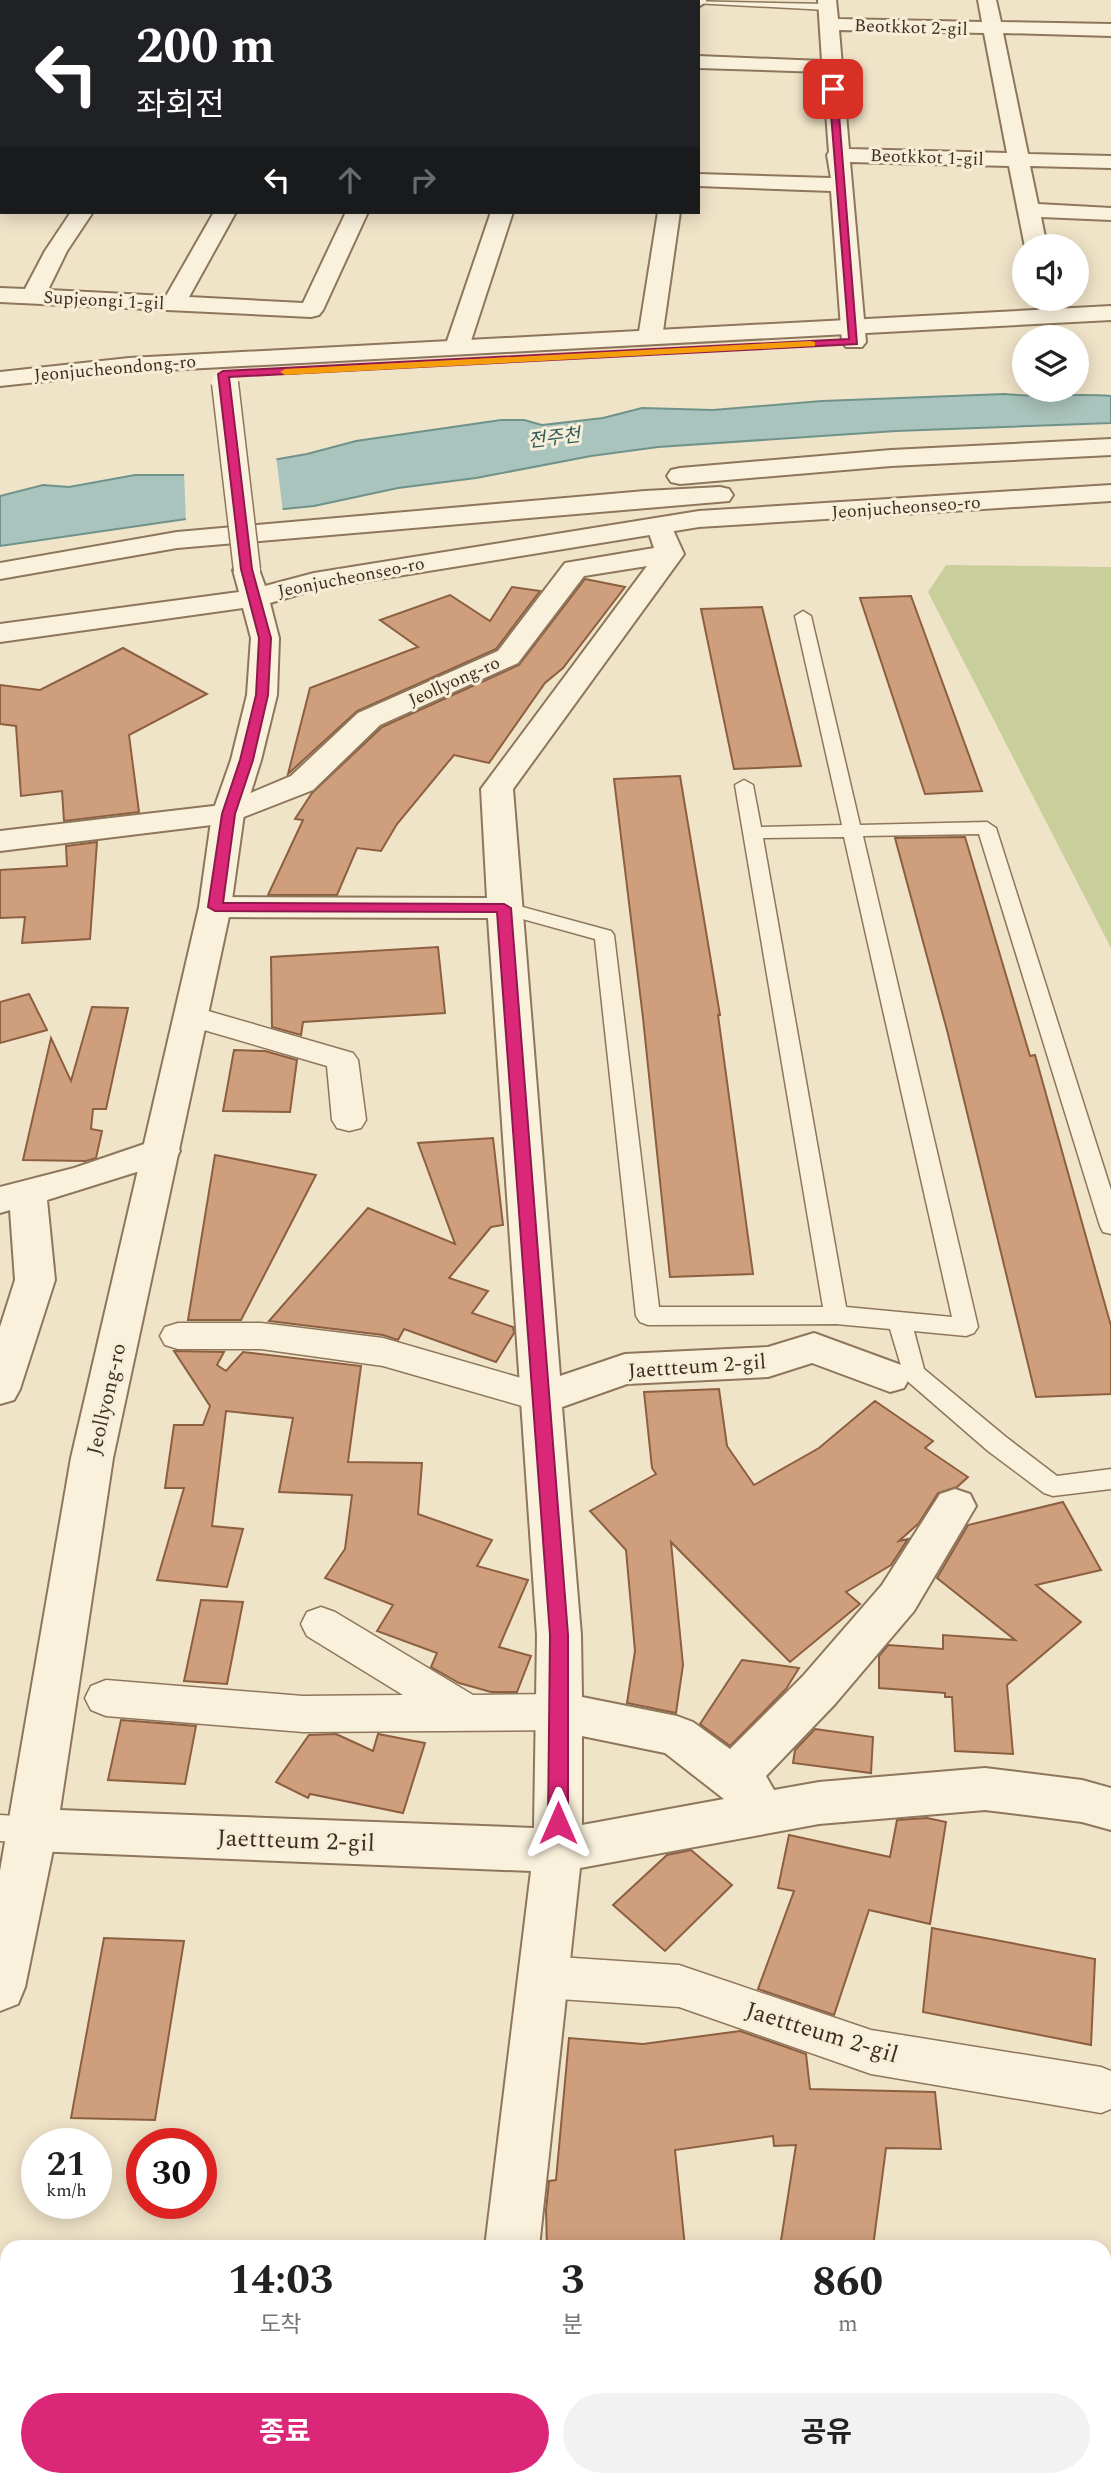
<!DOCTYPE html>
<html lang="ko">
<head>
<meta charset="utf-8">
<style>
	:root { --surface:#fff; --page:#f2f2f2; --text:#222; --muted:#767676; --accent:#db2777 }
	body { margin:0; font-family:Spectral,"Noto Sans KR",serif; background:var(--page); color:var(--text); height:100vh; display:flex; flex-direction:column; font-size:26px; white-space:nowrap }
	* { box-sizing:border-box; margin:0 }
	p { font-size:23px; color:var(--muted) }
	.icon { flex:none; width:38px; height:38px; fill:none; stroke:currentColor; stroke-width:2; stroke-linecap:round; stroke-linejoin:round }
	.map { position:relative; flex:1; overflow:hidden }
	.panel { position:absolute; left:0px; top:2240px; width:1111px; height:247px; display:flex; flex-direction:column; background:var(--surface); border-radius:21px 21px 0 0; box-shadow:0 4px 18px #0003 }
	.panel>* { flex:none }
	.guide { position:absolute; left:0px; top:0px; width:700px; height:214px; box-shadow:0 4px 18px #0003; background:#202124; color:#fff; overflow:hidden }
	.buttons { position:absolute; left:1012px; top:234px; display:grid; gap:14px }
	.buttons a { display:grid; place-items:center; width:77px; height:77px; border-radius:50%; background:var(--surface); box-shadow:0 4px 18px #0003; font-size:35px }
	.speed { position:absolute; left:21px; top:2128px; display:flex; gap:14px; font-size:35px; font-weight:700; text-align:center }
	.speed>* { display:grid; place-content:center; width:91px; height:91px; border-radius:50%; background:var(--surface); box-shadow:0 4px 18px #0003; line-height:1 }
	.speed small { font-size:18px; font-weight:400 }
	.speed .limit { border:10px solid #d22; background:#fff; color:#111 }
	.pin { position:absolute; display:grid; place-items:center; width:60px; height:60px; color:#fff; margin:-30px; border-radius:14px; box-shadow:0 4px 10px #0006 }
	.me { position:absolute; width:77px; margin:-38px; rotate:0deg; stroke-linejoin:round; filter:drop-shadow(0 0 5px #0008) }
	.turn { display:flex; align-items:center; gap:24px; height:147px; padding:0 21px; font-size:32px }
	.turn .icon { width:91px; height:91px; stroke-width:2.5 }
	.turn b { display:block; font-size:49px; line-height:60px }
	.lanes { display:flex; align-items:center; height:66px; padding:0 21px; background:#0003; justify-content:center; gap:35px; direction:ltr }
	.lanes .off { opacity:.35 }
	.eta { display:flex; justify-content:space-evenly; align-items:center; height:119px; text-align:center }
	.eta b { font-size:42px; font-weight:700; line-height:49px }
	.cta { display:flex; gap:14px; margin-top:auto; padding:14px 21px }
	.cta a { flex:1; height:80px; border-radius:42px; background:var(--accent); color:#fff; font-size:28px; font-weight:700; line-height:80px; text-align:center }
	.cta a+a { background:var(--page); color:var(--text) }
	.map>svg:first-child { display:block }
	.green { fill:#c9cf9b }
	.water { fill:#a9c4bc; stroke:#6f938a; stroke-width:2 }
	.pier { fill:#f0e4c8 }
	.building { fill:#cf9f7d; stroke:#8d5f41; stroke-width:2 }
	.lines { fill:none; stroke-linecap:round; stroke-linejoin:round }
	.service-casing { stroke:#8d765c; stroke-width:3 }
	.pedestrian-casing { stroke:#8d765c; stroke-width:3 }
	.minor-casing { stroke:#8d765c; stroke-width:4 }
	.tertiary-casing { stroke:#8d765c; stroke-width:4 }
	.service { fill:#faf1dc; fill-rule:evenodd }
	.pedestrian { fill:#faf1dc; fill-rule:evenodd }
	.minor { fill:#faf1dc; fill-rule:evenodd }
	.tertiary { fill:#faf1dc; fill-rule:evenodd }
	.tertiary-bridge-casing { stroke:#8d765c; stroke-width:29; stroke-linecap:butt }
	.tertiary-bridge { stroke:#faf1dc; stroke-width:26 }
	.route { fill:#db2777; stroke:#8e194d; stroke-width:2 }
	.slow { fill:#f59e0b }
	.labels { text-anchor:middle; stroke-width:6; stroke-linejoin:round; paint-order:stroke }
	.far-street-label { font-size:18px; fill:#3d2e20; stroke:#f7eed8 }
	.far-water-label { font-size:19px; font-style:italic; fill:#2f5d5a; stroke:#f7eed8 }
	.street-label { font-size:21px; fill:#3d2e20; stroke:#f7eed8 }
	.near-street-label { font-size:24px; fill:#3d2e20; stroke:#f7eed8 }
</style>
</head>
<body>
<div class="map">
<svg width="1111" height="2486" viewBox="0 0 1111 2486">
	<rect width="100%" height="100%" fill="#f0e4c8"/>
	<path class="green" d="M946,565L1111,567V948L928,592Z"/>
	<path class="water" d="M1004,394C1039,398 1075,393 1111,396V423L896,431L658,447L591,456L476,478L398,488L314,506L193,518L0,546V496L43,485L69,487L135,475H187L307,454L356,441L501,420H524L542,425L603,418L642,408L713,410L822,401Z"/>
	<path class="pier" d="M276,456L283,512L186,523L184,472Z"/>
	<path class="building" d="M585,579L625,587L563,668L545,683L489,763L454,755L397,824L381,851L357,848L337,895H268L303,820L295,819L312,793L382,727L519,665Z
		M512,587L540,591L496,649L357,711L288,774L310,688L418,647L380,620L450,595L490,621Z
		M911,596L982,791L925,794L860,598Z
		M762,607L801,766L734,769L701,609Z
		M123,648L207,694L129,735L139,812L64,821L62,791L21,796L16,726L0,724V685L40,690Z
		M680,776L720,1015H718L753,1274L670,1277L643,1018L614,779Z
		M965,837L1030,1056L1035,1055L1111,1326V1394L1036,1397L948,1034L895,838Z
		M97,842L90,939L22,943L25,917L0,918V870L67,866L66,846Z
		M438,947L445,1013L303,1022L301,1035L272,1027L271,957Z
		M29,994L47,1030L0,1043V1002Z
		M92,1007L128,1008L106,1109H93L91,1129L102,1131L96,1158L86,1161L23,1160L51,1038L71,1081Z
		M234,1050L265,1051L297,1060L290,1112L223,1111Z
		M493,1138L503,1225L491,1227L449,1278L488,1291L472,1313L513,1327L514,1333L496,1362L404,1329L398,1340L383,1335L269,1321L368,1208L455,1244L418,1143Z
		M215,1155L316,1175L241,1320H188Z
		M174,1351L224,1352L217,1365L226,1371L243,1352L361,1366L348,1462L422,1463L418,1514L492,1540L477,1566L528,1580L499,1647L531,1656L517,1692H491L459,1683L431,1667L437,1653L377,1631L393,1605L325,1578L345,1549L352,1495L279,1492L293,1418L226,1411L212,1526L243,1529L227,1587L157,1580L184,1488H165L174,1425H203L210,1406Z
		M719,1389L727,1446L754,1485L819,1448L875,1401L933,1441L925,1448L968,1477L957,1487L938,1493L919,1523L899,1541L908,1539L891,1565L846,1592L860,1604L790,1662L671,1542L683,1665L676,1713L627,1703L635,1651L626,1550L590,1511L656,1474L652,1468L644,1392Z
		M1063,1502L1101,1570L1036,1585L1081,1622L1007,1685L1013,1754L955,1751L952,1697H945V1693L879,1688V1656L888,1645L943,1649V1635L1015,1640L937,1578L968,1525Z
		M201,1600L243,1602L227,1684L184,1681Z
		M742,1660L799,1668L786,1689L730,1746L700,1724Z
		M121,1720L196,1726L185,1784L108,1780Z
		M815,1729L873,1737L871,1773L793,1763L795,1750Z
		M336,1734L373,1751L378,1734L425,1743L403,1813L310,1794L308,1798L276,1782L309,1735Z
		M927,1818L946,1822L930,1924L869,1910L834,2015L758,1989L794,1891L778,1888L789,1835L890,1857L897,1820Z
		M691,1850L732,1885L665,1951L613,1905L667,1855Z
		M932,1928L1095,1959L1091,2045L923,2012Z
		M104,1938L184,1941L155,2120L71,2118Z
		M740,2031L806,2054L810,2089L935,2092L941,2149L886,2148L873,2247H780L796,2145L774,2146L773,2136L675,2150L685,2247H547L546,2210L549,2181L556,2180L569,2038L643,2044Z"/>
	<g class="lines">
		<g class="service-casing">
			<path id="service" d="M637,0L827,4L832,7L827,10Z
				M803,611L811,616L860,825L987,822L996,828L1111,1190V1234L1103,1232L1100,1226L979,834L863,836L978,1327L974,1333L966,1336L914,1331L924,1369L1006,1437L1057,1476L1111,1469V1489L1053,1496L1044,1493L988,1451L905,1379L890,1329L836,1324L648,1325L640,1322L636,1316L595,939L497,912L494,908L504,902L611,931L614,935L659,1307H823L735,785L744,780L753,785L761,827L842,825L795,616ZM844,837L952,1317L846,1307L763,838Z
				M0,1815L33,1817L43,1821L47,1830L43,1839L33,1843L0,1841Z"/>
		</g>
		<g class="pedestrian-casing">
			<path id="pedestrian" d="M191,1006L353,1053L358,1060L366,1120L361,1128L349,1131L337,1128L332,1120L327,1066L180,1023L175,1016L180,1009Z
				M178,1323H261L383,1338L556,1388L562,1398L556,1408L543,1412L383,1366L261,1349H178L165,1345L160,1336L165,1327Z
				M321,1607L335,1612L473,1695L559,1694L574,1699L580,1712L574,1725L559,1730L303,1732L106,1716L91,1710L85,1698L91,1686L106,1680L303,1696L403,1695L307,1636L301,1624L307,1612Z
				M544,1956L679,1965L871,2030L1101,2067L1111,2071V2109L1101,2113L871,2074L679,2007L544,1998L528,1992L521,1977L528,1962Z"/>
		</g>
		<g class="minor-casing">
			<path id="minor" d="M98,0H116L97,2Z
				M209,0H228L208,2Z
				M331,0H349L330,2Z
				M437,0H455V2H437Z
				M562,0H580L561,2Z
				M688,0H706V2L698,7V2Z
				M818,0H836L838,19L982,22L978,0H996L1001,22L1111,24V36L1003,33L1028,154L1111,156V168L1030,166L1038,204L1111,208V220L1041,217L1047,247H1025L1009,166L850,162L866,342L862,347H846L842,342L831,191L698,186V174L831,178L827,155L829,152L823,72L698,68V56L822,61ZM839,30L984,33L1007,153L849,149Z
				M0,28H2V40H0Z
				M0,136H2L0,151Z
				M71,212H93L67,251L48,290L166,296L214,212H236L189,297L303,303L346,212H368L323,310L319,315L311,317L0,302V288L25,289L45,251Z
				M491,212H513L469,347L465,352H449L445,347Z
				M658,212H680L662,338L658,343H642L638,338Z
				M1036,299H1059L1063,317L1059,322H1043Z
				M660,519L669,521L684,554L513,789L560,1376L625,1354L768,1347L814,1333L904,1366L910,1377L904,1388L890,1392L812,1363L768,1377L627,1384L562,1407L581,1635L582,1697L677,1716L693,1722L730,1749L803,1676L882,1585L940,1494L955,1489L970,1494L976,1506L914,1611L835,1704L766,1776L774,1790L819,1782L985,1768L1082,1780L1111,1788V1830L1082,1822L985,1810L819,1824L580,1868L539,2247H485L531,1871L33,1851L16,1845L9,1830L16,1815L33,1809L534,1828L537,1635L488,918L215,917L203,914L199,907L203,900L215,897L487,898L481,789L647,566L584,576L518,663L380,725L313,790L228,823L0,851V831L222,805L291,776L358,713L498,651L565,563L654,548L647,527L651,521ZM582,1736L665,1753L724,1799L582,1825Z
				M162,1138L175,1142L180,1151L175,1160L47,1200L55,1280L20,1389L14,1400L0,1404V1327L15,1280L10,1210L0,1213V1187L74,1168Z
				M0,2260L7,2262V2318L0,2316Z
				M423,2480H485L487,2486H425Z"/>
		</g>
		<g class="tertiary-casing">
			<path id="tertiary" d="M1111,306V320L129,372L0,386V372L129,358Z
				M1111,439V455L891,466L680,484L671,482L667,476L671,470L680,468L891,450Z
				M1111,485V501L699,527L317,589L270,603L279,638L277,695L261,760L244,814L231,907L113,1458L57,1830L25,1987L18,2004L0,2011V1871L71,1458L199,907L212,814L231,760L247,695L251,638L243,608L0,642V624L239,592L233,570L237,564L247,562L257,564L265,586L314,573L699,511Z
				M720,487L729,489L733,495L729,501L177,548L0,579V563L177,532L645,491Z"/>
		</g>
		<use href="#service" class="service"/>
		<use href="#pedestrian" class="pedestrian"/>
		<use href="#minor" class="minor"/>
		<use href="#tertiary" class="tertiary"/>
		<g class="tertiary-bridge-casing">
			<path id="tertiary-bridge" d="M225,383L247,570"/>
		</g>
		<use href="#tertiary-bridge" class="tertiary-bridge"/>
	</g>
	<path class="route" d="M833,86L837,89L857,344L229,377L252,569L271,638L268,695L253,760L235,814L223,903L504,904L511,908L568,1635V1823L565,1829L558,1832L551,1829L548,1823L550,1635L497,912L215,911L208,907L222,814L240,760L256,695L259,638L241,569L218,374L223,371L849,339L829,89Z"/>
	<path class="slow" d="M811,341L815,342V346L285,375L280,372L285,369Z"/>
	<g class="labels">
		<g class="far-street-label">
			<text transform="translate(911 27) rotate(2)" y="6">Beotkkot 2-gil</text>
			<text transform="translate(927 157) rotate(2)" y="6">Beotkkot 1-gil</text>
			<text transform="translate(104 300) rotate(3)" y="6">Supjeongi 1-gil</text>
			<text transform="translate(115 368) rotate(-5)" y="6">Jeonjucheondong-ro</text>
			<text transform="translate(906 507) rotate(-4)" y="6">Jeonjucheonseo-ro</text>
			<text transform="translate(351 577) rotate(-11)" y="6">Jeonjucheonseo-ro</text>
			<text transform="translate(454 681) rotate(-24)" y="6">Jeollyong-ro</text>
		</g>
		<g class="far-water-label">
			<text transform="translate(554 437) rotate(-7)" y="7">전주천</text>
		</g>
		<g class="street-label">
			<text transform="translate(697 1366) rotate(-4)" y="7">Jaettteum 2-gil</text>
			<text transform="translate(106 1399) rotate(-77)" y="7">Jeollyong-ro</text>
		</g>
		<g class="near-street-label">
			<text transform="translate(296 1840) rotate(2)" y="8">Jaettteum 2-gil</text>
			<text transform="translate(822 2032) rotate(17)" y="8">Jaettteum 2-gil</text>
		</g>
	</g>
</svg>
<div class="buttons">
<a><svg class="icon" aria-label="sound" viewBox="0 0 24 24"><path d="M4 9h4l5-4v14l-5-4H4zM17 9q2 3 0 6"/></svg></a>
<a><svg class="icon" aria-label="layers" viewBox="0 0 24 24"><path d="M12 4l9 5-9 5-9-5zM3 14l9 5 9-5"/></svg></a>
</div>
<div class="speed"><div>21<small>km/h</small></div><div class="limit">30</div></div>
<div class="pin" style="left:833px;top:89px;background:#d93025"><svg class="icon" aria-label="arrive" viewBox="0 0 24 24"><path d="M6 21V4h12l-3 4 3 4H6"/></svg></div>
<svg class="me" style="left:558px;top:1823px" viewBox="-20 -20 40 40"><path d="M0-17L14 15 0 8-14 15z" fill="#db2777" stroke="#fff" stroke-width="4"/></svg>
<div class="guide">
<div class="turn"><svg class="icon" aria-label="left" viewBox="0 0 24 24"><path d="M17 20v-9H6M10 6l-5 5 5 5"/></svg><div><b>200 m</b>좌회전</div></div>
<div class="lanes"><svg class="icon" aria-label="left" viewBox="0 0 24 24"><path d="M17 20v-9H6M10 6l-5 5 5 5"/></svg><svg class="icon off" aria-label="ahead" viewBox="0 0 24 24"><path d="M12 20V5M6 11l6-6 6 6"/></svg><svg class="icon off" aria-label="right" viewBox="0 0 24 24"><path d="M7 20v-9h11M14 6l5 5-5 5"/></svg></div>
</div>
<section class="panel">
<div class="eta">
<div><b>14:03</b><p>도착</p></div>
<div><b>3</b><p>분</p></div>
<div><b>860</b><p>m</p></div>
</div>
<div class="cta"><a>종료</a><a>공유</a></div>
</section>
</div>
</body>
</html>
